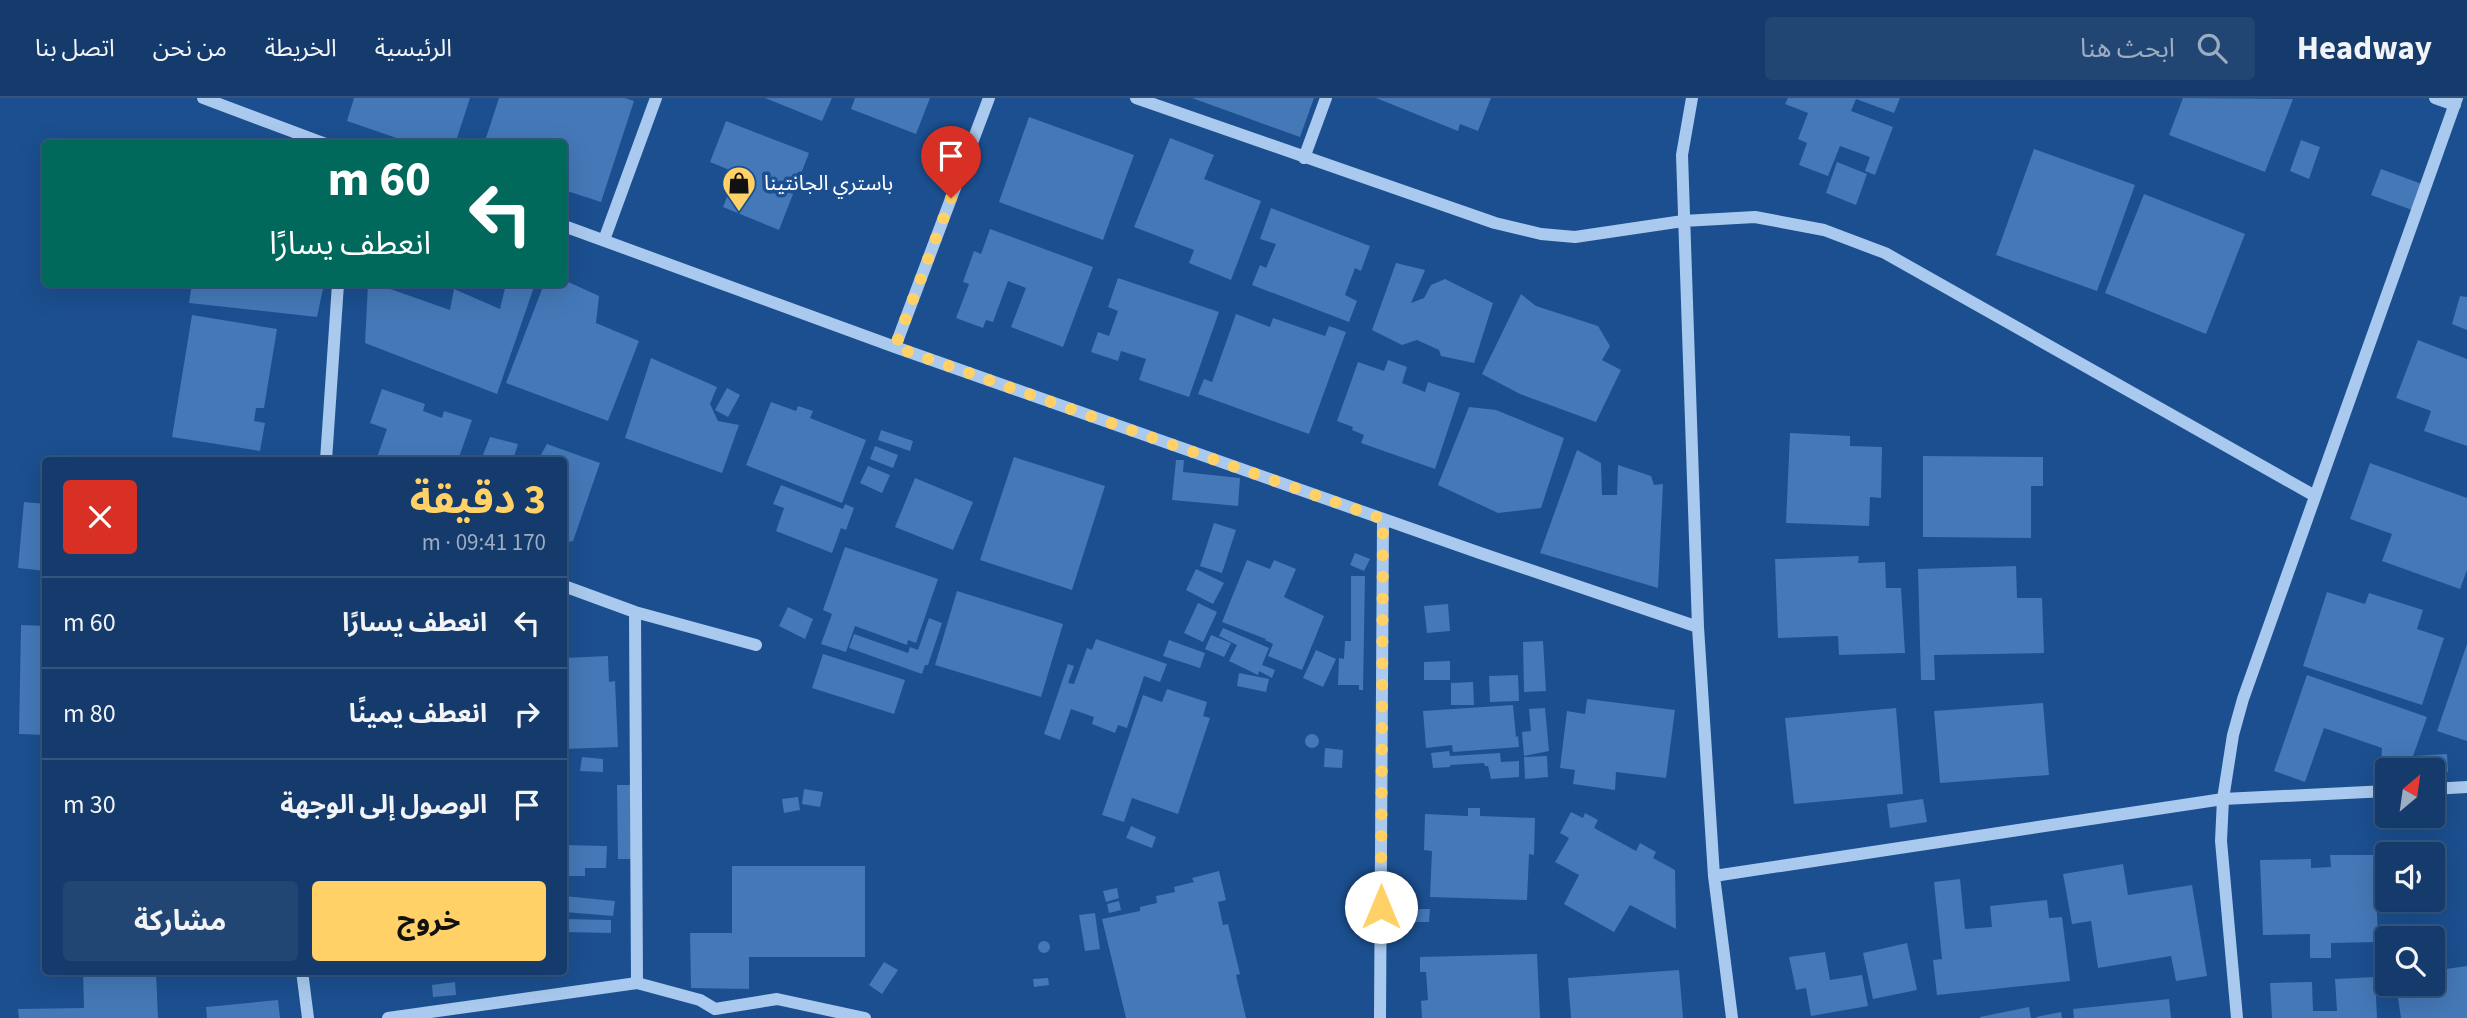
<!DOCTYPE html>
<html lang="ar">
<head>
<meta charset="utf-8">
<style>
	:root { --surface:#143b6b; --page:#214673; --text:#f1f3f6; --muted:#9dadc1; --line:#33557e; --accent:#ffd166 }
	body { margin:0; font-family:"Source Sans 3","Noto Sans Arabic",sans-serif; background:var(--page); color:var(--text); direction:rtl; height:100vh; display:flex; flex-direction:column; font-size:26px; white-space:nowrap }
	* { box-sizing:border-box; margin:0 }
	p { font-size:23px; color:var(--muted) }
	.icon { flex:none; width:38px; height:38px; fill:none; stroke:currentColor; stroke-width:2; stroke-linecap:round; stroke-linejoin:round }
	.map { position:relative; flex:1; overflow:hidden; direction:ltr }
	.details { position:absolute; left:42px; top:359px; width:525px; height:518px; display:flex; flex-direction:column; background:var(--surface); border-radius:7px; box-shadow:0 7px 28px #0002,0 0 0 2px var(--line); direction:rtl }
	.details>* { flex:none }
	.guide { position:absolute; left:42px; top:42px; width:525px; height:147px; border-radius:7px; box-shadow:0 7px 28px #0002,0 0 0 2px var(--line); direction:rtl; background:#00695c; color:#fff; overflow:hidden }
	.needle { width:46px; rotate:29deg }
	.fabs { position:absolute; left:2375px; top:660px; display:grid; gap:14px }
	.fabs a { display:grid; place-items:center; width:70px; height:70px; border-radius:7px; background:var(--surface); box-shadow:0 7px 28px #0002,0 0 0 2px var(--line); font-size:35px }
	.pin { position:absolute; display:grid; place-items:center; width:60px; height:60px; color:#fff; margin:-72px -30px; border-radius:50% 50% 50% 0; rotate:-45deg; box-shadow:0 0 7px #0007 }
	.pin .icon { rotate:45deg }
	.me { position:absolute; width:77px; margin:-38px; rotate:0deg; stroke-linejoin:round; filter:drop-shadow(0 0 5px #0008) }
	.turn { display:flex; align-items:center; gap:24px; height:147px; padding:0 21px; font-size:32px }
	.turn .icon { width:91px; height:91px; stroke-width:2.5 }
	.turn b { display:block; font-size:49px; line-height:60px }
	.round { display:grid; place-items:center; flex:none; width:74px; height:74px; border-radius:7px; background:var(--page) }
	.head { display:flex; align-items:center; justify-content:space-between; height:119px; padding:0 21px }
	h1 { font-size:42px; font-weight:700; line-height:52px; color:var(--accent) }
	.primary-button { display:flex; gap:14px; margin-top:auto; padding:14px 21px }
	.primary-button a { flex:1; height:80px; border-radius:7px; background:var(--accent); color:#111; font-size:28px; font-weight:700; line-height:80px; text-align:center }
	.primary-button a+a { background:var(--page); color:var(--text) }
	ul { padding:0; list-style:none }
	li { display:flex; align-items:center; gap:21px; height:91px; padding:0 21px; border-top:2px solid var(--line) }
	li div { flex:1 }
	li b { display:block; font-size:26px }
	li em { font-style:normal }
	header { display:flex; align-items:center; gap:42px; box-sizing:border-box; height:98px; padding:0 35px; background:var(--surface); border-bottom:2px solid var(--line) }
	header strong { font-size:33px }
	nav { display:flex; gap:38px; margin-inline-start:auto; font-size:24px }
	.search { width:490px; height:63px; background:var(--page); display:flex; align-items:center; gap:18px; box-sizing:border-box; padding:0 24px; border-radius:7px; color:var(--muted); font-size:26px }
	.map>svg:first-child { display:block }
	.building { fill:#4478b7 }
	.lines { fill:none; stroke-linecap:round; stroke-linejoin:round }
	.minor { stroke:#a9c9ee; stroke-width:12 }
	.route { stroke:#ffd166; stroke-width:12; stroke-dasharray:0 21.6 }
	.labels { text-anchor:middle; stroke-width:7; stroke-linejoin:round; paint-order:stroke }
	.poi-label { font-size:21px; fill:#fff; stroke:#1b4f8f; text-anchor:start }
</style>
</head>
<body>
<header>
<strong>Headway</strong>
<div class="search"><svg class="icon" aria-label="search" viewBox="0 0 24 24"><circle cx="10" cy="10" r="6"/><path d="M15 15l6 6"/></svg>ابحث هنا</div>
<nav><a>الرئيسية</a><a>الخريطة</a><a>من نحن</a><a>اتصل بنا</a></nav>
</header>
<div class="map">
<svg width="2467" height="920" viewBox="0 0 2467 920">
	<rect width="100%" height="100%" fill="#1b4f8f"/>
	<path class="building" d="M354,0H470L455,46H414L347,23Z
		M499,0H625L634,3L601,104L564,92V46H484Z
		M765,0H832L822,23Z
		M855,0H930L916,36L851,11Z
		M1192,0H1314L1300,39Z
		M1376,0H1491L1478,33L1460,26L1458,33Z
		M1788,0H1900L1894,15L1856,1L1851,13L1893,29L1875,77L1865,73L1870,59L1840,48L1828,78L1799,67L1807,45L1798,41L1808,15L1785,6Z
		M2183,0L2293,1L2265,74L2169,37Z
		M1029,19L1134,57L1103,142L999,104Z
		M726,23L809,55L779,132L723,109L737,75L710,64Z
		M1170,40L1214,57L1204,81L1261,103L1231,182L1189,165L1194,152L1134,129Z
		M2301,42L2320,49L2309,81L2290,73Z
		M2034,51L2135,87L2097,193L1996,157Z
		M1837,64L1867,76L1856,107L1826,95Z
		M2381,71L2422,86L2412,112L2371,97Z
		M2144,96L2245,136L2206,236L2105,195Z
		M1271,110L1370,148L1361,173L1355,170L1345,197L1357,203L1349,224L1252,187L1260,167L1266,170L1276,146L1260,141Z
		M990,131L1093,169L1063,249L1011,229L1026,190L1008,183L993,224L986,222L983,230L956,220L969,186L963,184L974,153L981,156Z
		M1396,165L1425,172L1411,205L1424,200L1431,187L1445,181L1493,205L1474,265L1441,258L1439,252L1417,242L1402,247L1372,232Z
		M1118,180L1219,214L1189,299L1139,282L1146,261L1121,253L1118,263L1091,254L1098,234L1109,238L1118,213L1108,209Z
		M564,182L599,198L596,225L639,243L608,323L506,285L544,186L552,189L554,186H564Z
		M192,186H324L317,219L189,205Z
		M368,186H376L450,212L454,191L500,211L506,186H535L497,296L365,245Z
		M1521,196L1536,208L1598,228L1610,248L1602,262L1621,272L1596,324L1520,296L1482,276Z
		M2460,198L2467,199V232L2452,226Z
		M1236,216L1270,229L1273,220L1325,238L1329,228L1346,234L1309,336L1198,296L1204,281L1212,284Z
		M192,217L277,231L264,310H256L254,323L265,325L260,353L172,339Z
		M2418,242L2467,261V348L2424,333L2431,313L2396,300Z
		M651,260L717,289L710,306L718,323L739,327L722,375L625,340Z
		M1388,262L1407,269L1402,285L1425,294L1428,284L1460,295L1435,371L1361,345L1364,337L1352,332L1353,329L1337,323L1358,264L1384,273Z
		M727,290L740,297L728,319L715,312Z
		M382,291L425,306L423,313L442,320L444,313L472,322L458,362H376L387,331L370,325Z
		M771,304L796,313L798,308L813,313L810,320L866,342L842,405L746,367Z
		M1469,309L1496,312L1564,340L1541,410L1498,415L1438,387Z
		M881,332L913,343L910,353L878,342Z
		M1790,335L1850,338V348L1882,349L1881,400L1870,399L1869,428L1786,425Z
		M490,339L518,346L513,362H481Z
		M547,346L600,365L573,443L564,445V362H538Z
		M875,348L898,357L893,370L870,361Z
		M1577,352L1601,365L1602,397H1617L1618,367L1651,378L1654,387L1663,386L1658,490L1540,455Z
		M1923,358L2043,359V388H2031V440L1923,439Z
		M1014,359L1105,388L1072,492L980,462Z
		M1176,362H1184L1183,374L1240,380L1238,408L1172,402Z
		M2370,365L2467,400V472L2460,491L2382,463L2392,436L2350,421Z
		M868,368L890,377L882,395L860,385Z
		M915,380L973,404L953,452L895,429Z
		M781,387L843,411L845,406L854,410L846,432L841,430L832,455L776,433L784,410L773,406Z
		M24,404L46,406V473L18,470Z
		M1214,425L1236,432L1222,475L1200,468Z
		M845,449L938,481L916,545L908,542L907,547L855,528L846,554L821,546L832,516L823,512Z
		M1355,455L1370,461L1364,473L1350,467Z
		M1859,458L1858,465L1885,464L1886,490H1901L1905,555L1839,557L1838,538L1778,540L1775,461Z
		M1247,462L1270,471L1274,462L1296,471L1284,499L1324,518L1302,572L1268,558L1273,546L1265,542L1266,541L1222,524Z
		M2016,468L2017,500H2042L2044,555L1934,557L1935,582H1921L1918,471Z
		M1196,471L1224,485L1213,506L1186,492Z
		M1351,478H1365L1363,592H1359V587H1338L1339,560L1344,561L1345,543H1351Z
		M957,493L1063,526L1041,599L935,567Z
		M2327,494L2365,506L2369,495L2423,512L2417,531L2444,540L2422,607L2303,568Z
		M1198,505L1217,514L1203,544L1184,535Z
		M1448,506L1450,533L1427,535L1424,508Z
		M788,509L813,521L805,541L779,528Z
		M929,520L942,525L928,567H925L922,576L849,550L854,536L908,555L910,549L918,552Z
		M21,527L46,528V637L19,636Z
		M1223,530L1269,550L1262,567L1275,572L1272,580L1259,573L1258,577L1229,563L1237,547L1219,538Z
		M1211,537L1231,545L1224,559L1205,551Z
		M1096,541L1167,566L1160,584L1144,578L1127,630L1118,627L1115,635L1092,626L1094,619L1071,611L1060,642L1044,636L1068,566L1074,568L1068,585L1074,586L1087,550L1092,552Z
		M1169,542L1205,555L1200,570L1163,558Z
		M1543,543L1546,593L1524,594L1523,544Z
		M2467,546V643L2437,633Z
		M1316,552L1336,561L1323,589L1303,580Z
		M823,556L905,582L894,616L812,590Z
		M608,558L609,584L615,583L618,649L564,651V560Z
		M1450,563V582H1424V564Z
		M1239,575L1269,581L1266,594L1237,588Z
		M1518,577L1519,603L1490,604L1489,578Z
		M2307,577L2427,619L2412,661L2411,672H2387V683L2380,682L2382,650L2324,630L2305,684L2274,673Z
		M1473,584L1474,607H1451V585Z
		M1167,591L1207,604L1203,618L1210,620L1178,716L1132,700L1124,724L1102,717L1143,597L1162,604Z
		M1587,601L1675,612L1666,680L1616,674L1615,692L1573,686L1575,672L1560,670L1567,613L1585,616Z
		M2043,605L2049,677L1940,685L1934,613Z
		M1513,607L1516,639L1518,638L1519,649L1453,654L1452,647L1426,650L1423,613Z
		M1545,610L1549,653L1524,658L1522,634L1531,633L1529,611Z
		M1896,610L1903,696L1794,706L1785,620Z
		M1305 643a7 7 0 1 1 14 0a7 7 0 1 1-14 0Z
		M1325,650L1343,652L1342,670L1324,669Z
		M1449,653L1450,658L1500,655L1501,664L1519,663V679L1491,681L1488,668H1485L1484,665L1450,667V669L1433,670L1431,655Z
		M2447,656L2448,674L2432,676V672H2415L2414,658Z
		M1547,658L1548,679L1525,681L1524,659Z
		M582,659L603,661V674L580,673Z
		M564,677H567L566,733H564Z
		M617,687H630L631,761H618Z
		M804,691L823,694L820,709L802,706Z
		M43,692H46V736H42Z
		M798,699L800,712L784,715L782,701Z
		M1923,701L1927,724L1890,730L1887,706Z
		M1468,710H1480V718L1535,720L1534,757L1529,756L1527,802L1430,799L1432,753L1424,752L1425,716L1468,718Z
		M1571,714L1583,720L1585,715L1598,722L1594,730L1636,753L1640,745L1656,754L1653,760L1675,772L1676,831L1630,807L1614,834L1564,806L1579,777L1555,764L1569,740L1560,735Z
		M1131,728L1156,739L1152,750L1126,740Z
		M564,747L607,748L606,770H585V778H564Z
		M2330,757H2375L2378,844L2331,845V860H2310V836L2263,837L2260,762L2311,761V770L2331,769Z
		M2123,766L2128,797L2192,787L2207,878L2176,883L2171,858L2098,870L2091,823L2072,826L2063,776Z
		M732,768H865V859H749V891L691,890L690,835H732Z
		M1219,773L1226,802L1218,804L1223,827L1228,826L1240,876L1236,877L1246,920H1126L1102,821L1140,813V809L1157,805L1156,798L1175,794L1174,789L1194,784L1192,780Z
		M1960,781L1965,831L1992,829L1990,808L2047,802L2049,820L2062,819L2070,883L1937,897L1933,862L1942,861L1934,784Z
		M1117,790L1119,800L1106,804L1103,793Z
		M564,798L615,803L613,818L564,814Z
		M1119,803L1121,812L1109,815L1107,806Z
		M1413,811H1430L1429,824H1413Z
		M1095,815L1100,851L1085,853L1079,817Z
		M564,821L611,822V835L564,834Z
		M1038 849a6 6 0 1 1 12 0a6 6 0 1 1-12 0Z
		M1907,845L1917,892L1873,901L1863,855Z
		M1825,854L1830,882L1862,877L1868,908L1811,918L1806,890L1796,892L1789,859Z
		M1537,856L1540,920H1422L1421,903L1428,902L1426,874H1420V859Z
		M884,864L898,872L882,896L869,887Z
		M2467,868V920H2401L2396,886H2432V873Z
		M1679,872L1683,920H1571L1568,880Z
		M83,873H156L158,920H19L18,911L84,910Z
		M2375,879L2377,920H2272L2270,885L2312,884L2313,913H2337L2335,881Z
		M1048,880L1049,887L1034,889L1033,881Z
		M455,884L456,897L433,899L432,887Z
		M2169,901L2171,920H2074L2073,911Z
		M278,902L280,920H207L206,909Z
		M2029,909L2031,920H1980V919Z
		M2061,914L2062,920H2037L2036,919Z"/>
	<g class="lines">
		<path class="minor" d="M203,0L326,46
			M1136,0L1495,125L1541,136L1575,139L1683,123L1755,119L1824,132L1885,155L2315,398
			M1692,0L1682,57L1698,529L1714,778L1732,920
			M2435,0L2455,7
			M1304,60L1326,0
			M564,128L895,249L1480,455L1698,529
			M604,142L656,0
			M895,249L989,0
			M326,362L338,186
			M564,488L635,514L756,547
			M635,514L637,885
			M2432,691L2467,689
			M1714,778L2223,701L2387,693
			M302,873L308,920
			M388,920L637,885L700,902L715,911L777,901L865,920
			M1380,920L1383,421
			M2237,920L2221,743L2223,701L2233,637L2243,601L2457,0"/>
	</g>
	<g class="lines">
		<path class="route" d="M951,100L895,249L1383,421L1381,809"/>
	</g>
	<defs>
		<g id="shop-pin" transform="scale(1.75)"><path d="M0 17L-7.5 6A9.5 9.5 0 1 1 7.5 6Z" fill="#ffd166" stroke="#1b4f8f"/><path d="M-5-2.5h2.3a2.7 3.5 0 0 1 5.4 0H5L5.5 6h-11ZM-1.5-2.5h3a1.5 2.3 0 0 0-3 0Z" fill="#111"/></g>
	</defs>
	<g fill-rule="evenodd">
		<use href="#shop-pin" x="739" y="85"/>
	</g>
	<g class="labels">
		<g class="poi-label">
			<text x="764" y="92">باستري الجانتينا</text>
		</g>
	</g>
</svg>
<div class="fabs">
<a><svg class="needle" viewBox="-14 -14 28 28"><path d="M0-13l5 13h-10z" fill="#e53935"/><path d="M0 13l5-13h-10z" fill="#9dadc1"/></svg></a>
<a><svg class="icon" aria-label="sound" viewBox="0 0 24 24"><path d="M4 9h4l5-4v14l-5-4H4zM17 9q2 3 0 6"/></svg></a>
<a><svg class="icon" aria-label="search" viewBox="0 0 24 24"><circle cx="10" cy="10" r="6"/><path d="M15 15l6 6"/></svg></a>
</div>
<div class="pin" style="left:951px;top:100px;background:#d93025"><svg class="icon" aria-label="arrive" viewBox="0 0 24 24"><path d="M6 21V4h12l-3 4 3 4H6"/></svg></div>
<svg class="me" style="left:1381px;top:809px" viewBox="-20 -20 40 40"><circle r="19" fill="#fff"/><path d="M0-13L10 11 0 6-10 11z" fill="#ffd166"/></svg>
<div class="guide">
<div class="turn"><svg class="icon" aria-label="left" viewBox="0 0 24 24"><path d="M17 20v-9H6M10 6l-5 5 5 5"/></svg><div><b>60 m</b>انعطف يسارًا</div></div>
</div>
<section class="details">
<div class="head"><div><h1>3 دقيقة</h1><p>170 m · 09:41</p></div><a class="round" style="background:#d93025;color:#fff"><svg class="icon" aria-label="close" viewBox="0 0 24 24"><path d="M6 6l12 12M18 6L6 18"/></svg></a></div>
<ul>
<li><svg class="icon" aria-label="left" viewBox="0 0 24 24"><path d="M17 20v-9H6M10 6l-5 5 5 5"/></svg><div><b>انعطف يسارًا</b></div><em>60 m</em></li>
<li><svg class="icon" aria-label="right" viewBox="0 0 24 24"><path d="M7 20v-9h11M14 6l5 5-5 5"/></svg><div><b>انعطف يمينًا</b></div><em>80 m</em></li>
<li><svg class="icon" aria-label="arrive" viewBox="0 0 24 24"><path d="M6 21V4h12l-3 4 3 4H6"/></svg><div><b>الوصول إلى الوجهة</b></div><em>30 m</em></li>
</ul>
<div class="primary-button"><a>خروج</a><a>مشاركة</a></div>
</section>
</div>
</body>
</html>
